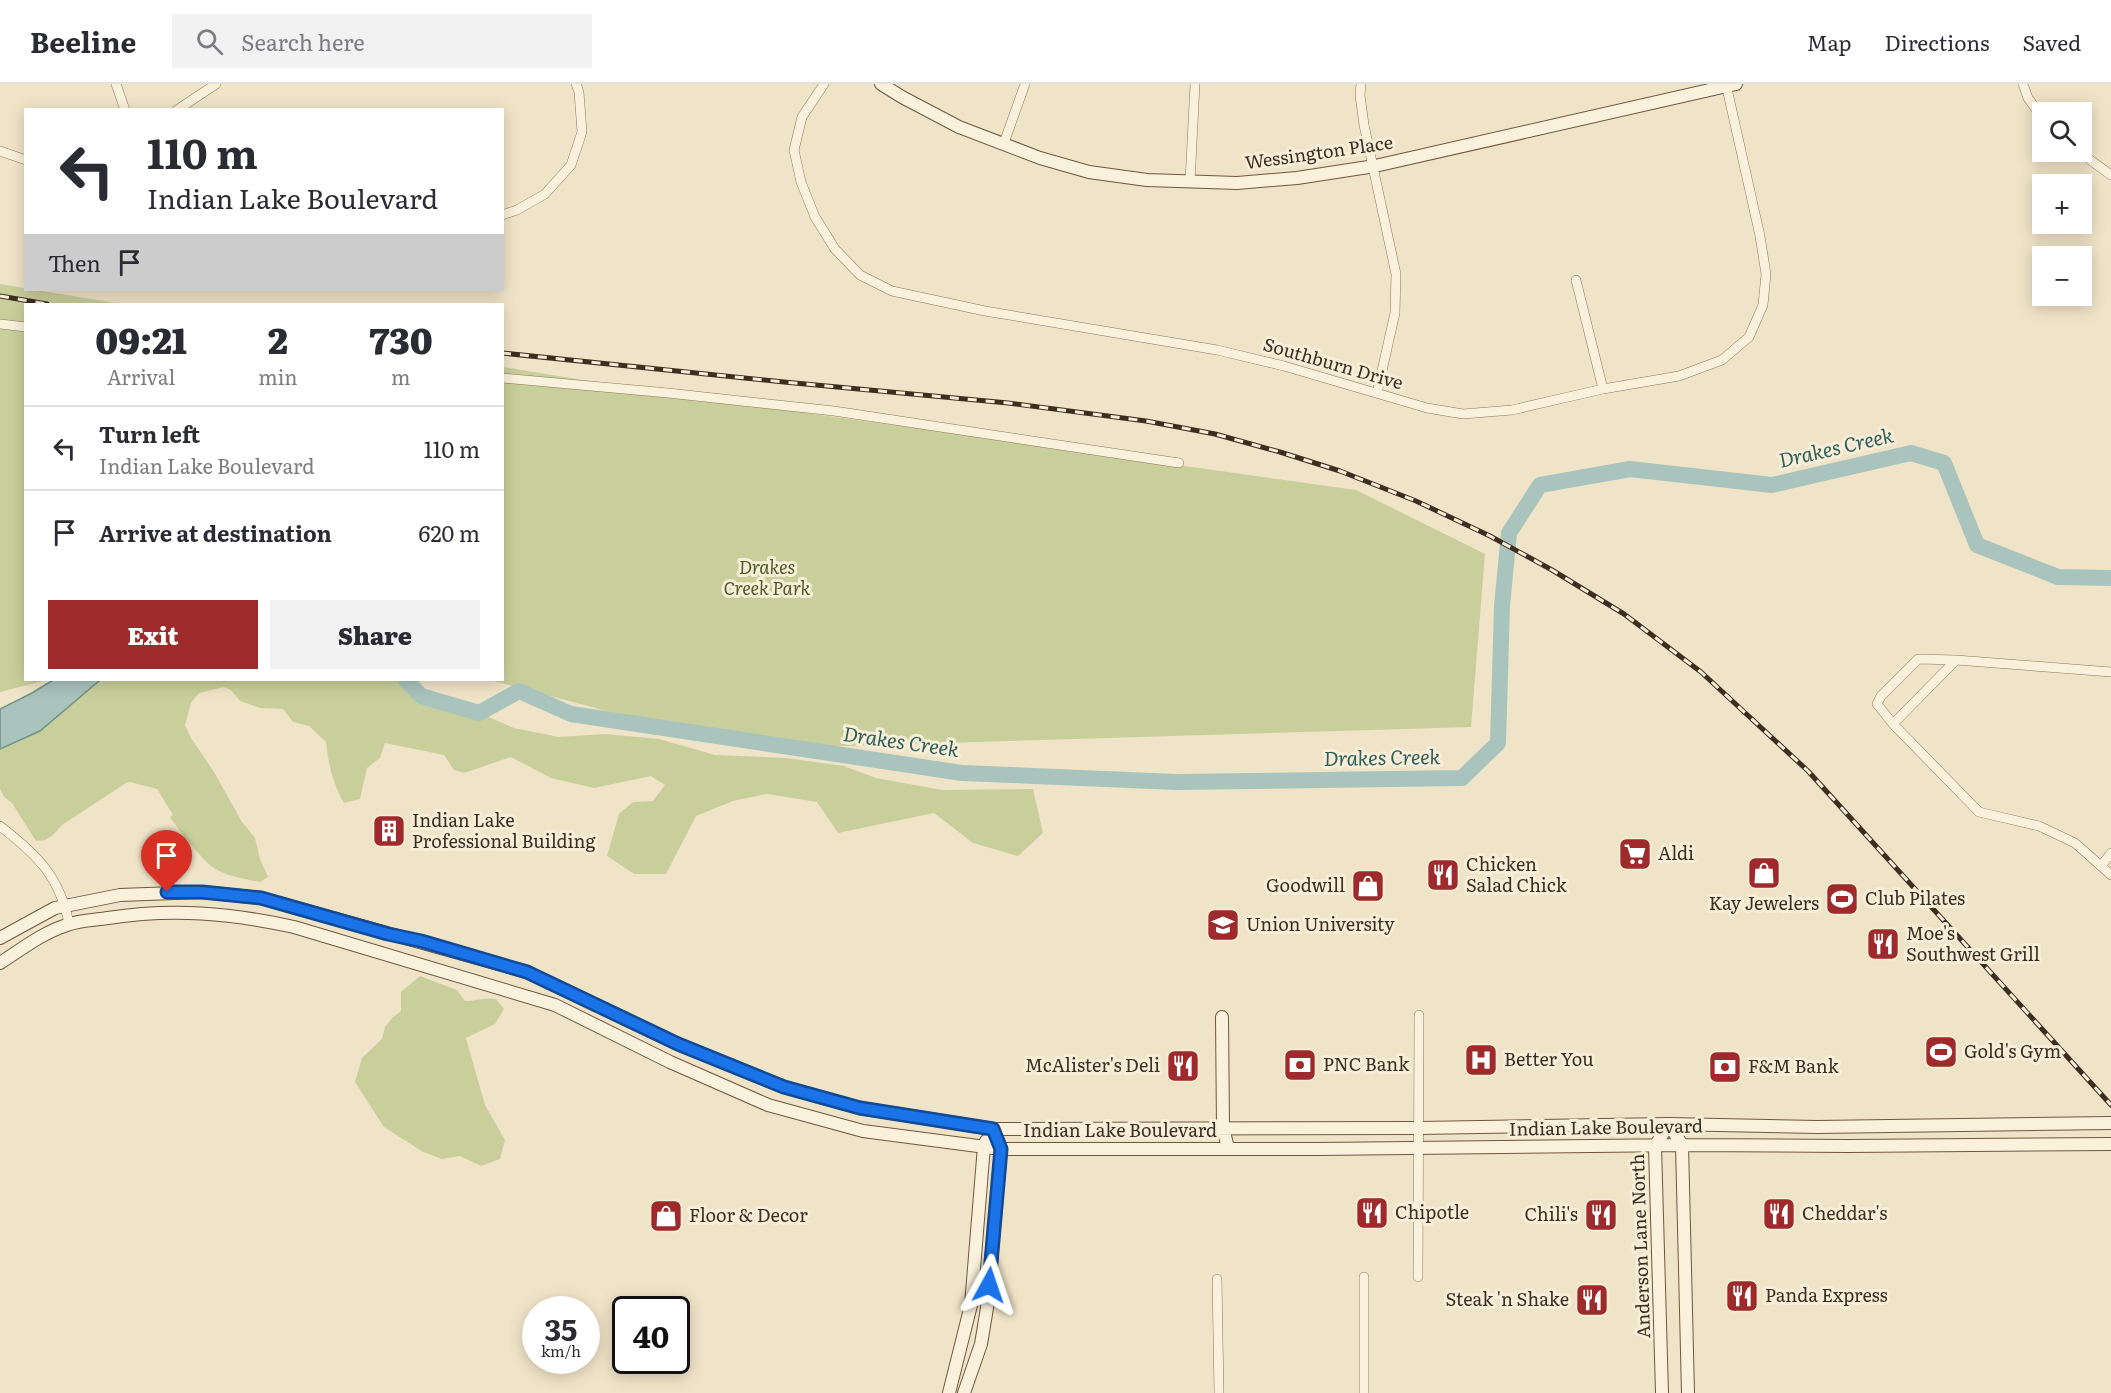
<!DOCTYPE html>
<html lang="en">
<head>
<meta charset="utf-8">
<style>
	:root { --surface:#fff; --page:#f2f2f3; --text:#2b2b33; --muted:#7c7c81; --line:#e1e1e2; --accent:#9e2a2b }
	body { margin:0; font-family:Literata,serif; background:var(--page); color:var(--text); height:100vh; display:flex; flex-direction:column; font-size:22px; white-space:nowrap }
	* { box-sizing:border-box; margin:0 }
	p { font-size:20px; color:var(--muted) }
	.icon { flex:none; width:33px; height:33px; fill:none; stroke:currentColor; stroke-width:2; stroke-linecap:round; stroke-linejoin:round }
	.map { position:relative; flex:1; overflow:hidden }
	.sheet { position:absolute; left:24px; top:219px; width:480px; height:378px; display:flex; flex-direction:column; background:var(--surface); border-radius:0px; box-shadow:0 3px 15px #0003 }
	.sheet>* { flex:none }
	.top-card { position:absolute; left:24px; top:24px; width:480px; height:183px; border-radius:0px; box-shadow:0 3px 15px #0003; background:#fff; color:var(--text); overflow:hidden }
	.fabs { position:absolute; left:2032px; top:18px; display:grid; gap:12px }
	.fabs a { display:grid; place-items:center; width:60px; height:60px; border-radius:0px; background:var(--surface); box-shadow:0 3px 15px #0003; font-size:30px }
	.speed { position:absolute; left:522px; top:1212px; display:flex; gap:12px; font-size:30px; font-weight:700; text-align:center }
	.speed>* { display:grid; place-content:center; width:78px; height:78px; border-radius:50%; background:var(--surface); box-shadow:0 3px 15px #0003; line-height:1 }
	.speed small { font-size:15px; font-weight:400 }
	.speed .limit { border:3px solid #111; border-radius:9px; background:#fff; color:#111 }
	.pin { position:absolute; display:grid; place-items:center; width:51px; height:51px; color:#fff; margin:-62px -26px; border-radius:50% 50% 50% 0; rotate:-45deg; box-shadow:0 0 6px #0007 }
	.pin .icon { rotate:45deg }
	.me { position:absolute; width:66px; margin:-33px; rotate:5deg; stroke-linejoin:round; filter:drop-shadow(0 0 4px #0008) }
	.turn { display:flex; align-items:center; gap:21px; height:126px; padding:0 24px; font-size:27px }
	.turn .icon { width:78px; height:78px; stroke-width:2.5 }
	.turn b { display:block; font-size:42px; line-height:51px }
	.then { display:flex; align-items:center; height:57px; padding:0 24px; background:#0003; gap:12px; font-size:22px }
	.eta { display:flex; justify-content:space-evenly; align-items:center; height:102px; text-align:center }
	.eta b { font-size:36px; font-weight:800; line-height:42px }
	.button { display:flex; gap:12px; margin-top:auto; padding:12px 24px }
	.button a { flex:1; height:69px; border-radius:0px; background:var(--accent); color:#fff; font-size:24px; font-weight:800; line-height:69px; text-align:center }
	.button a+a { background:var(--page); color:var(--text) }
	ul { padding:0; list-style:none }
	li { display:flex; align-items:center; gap:18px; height:84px; padding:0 24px; border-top:2px solid var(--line) }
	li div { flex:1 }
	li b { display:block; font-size:22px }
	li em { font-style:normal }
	header { display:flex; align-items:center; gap:36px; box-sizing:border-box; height:84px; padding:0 30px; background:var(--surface); border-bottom:2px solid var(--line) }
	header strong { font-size:28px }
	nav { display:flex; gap:33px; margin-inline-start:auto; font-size:21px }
	.search { width:420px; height:54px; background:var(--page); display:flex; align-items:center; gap:15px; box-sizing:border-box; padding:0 21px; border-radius:0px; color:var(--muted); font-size:22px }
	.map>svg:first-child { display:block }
	.green { fill:#c9cf9b }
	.water { fill:#a9c4bc; stroke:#6f938a; stroke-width:1.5 }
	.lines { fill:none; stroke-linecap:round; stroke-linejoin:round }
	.river { stroke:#a9c4bc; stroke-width:16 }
	.street-casing { stroke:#8d765c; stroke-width:10 }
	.secondary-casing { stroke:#6f573f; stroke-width:14 }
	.street { stroke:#faf1dc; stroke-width:9 }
	.secondary { stroke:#faf1dc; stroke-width:12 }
	.rail-casing { stroke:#3d2e20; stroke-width:5 }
	.rail { stroke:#f7eed8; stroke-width:3; stroke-dasharray:9; stroke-linecap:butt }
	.route-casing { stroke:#114b97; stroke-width:15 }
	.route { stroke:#1a73e8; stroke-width:10 }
	.labels { text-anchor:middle; stroke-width:6; stroke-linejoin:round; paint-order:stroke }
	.street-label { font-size:18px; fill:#3d2e20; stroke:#f7eed8 }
	.park-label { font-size:18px; font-style:italic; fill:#4d5a26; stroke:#f7eed8 }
	.poi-label { font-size:18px; fill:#3d2e20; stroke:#f7eed8; text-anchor:start }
	.water-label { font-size:20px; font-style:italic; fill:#2f5d5a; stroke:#f7eed8 }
</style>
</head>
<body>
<header>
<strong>Beeline</strong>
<div class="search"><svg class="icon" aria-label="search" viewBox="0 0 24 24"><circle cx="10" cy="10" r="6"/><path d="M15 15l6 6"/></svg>Search here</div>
<nav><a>Map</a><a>Directions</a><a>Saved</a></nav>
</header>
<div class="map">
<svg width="2111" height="1309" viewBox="0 0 2111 1309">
	<rect width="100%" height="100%" fill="#f0e4c8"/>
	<path class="green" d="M0,200L122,220H26V596H47L0,608Z
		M503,283L650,307L1356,406L1485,470L1471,643L749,665L490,596H502Z
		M100,596H406L421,612L479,629L514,644L559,653L605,650L659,655L715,671L786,674L844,682L876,694L942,706L1033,705L1043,749L1018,772L973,759L934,729L838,749L817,718L767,710L733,717L696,732L666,790H634L607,772L619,730L633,718L653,717L665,701L651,692L594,704L551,694L511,673L464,689L454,686L444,671L385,659L380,674L367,684L360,715L344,719C332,697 329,683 326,658L309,642L293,638L283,625L260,624L240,617L231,606L224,603L199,609L191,619L185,641L191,654L214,688L242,738L255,754L260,775L268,793L260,798C245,795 226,792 214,784C203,777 177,744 170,733L173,731L157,705L130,698L126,699L62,741L52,752L45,756L36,757L12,719L4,713L0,705V665L40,647Z
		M420,892L457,906L465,917C476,917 485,913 496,915L504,925L495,940L466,954L485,1021L505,1056L500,1075L481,1082L460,1072L442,1075L423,1068L384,1043L355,998L362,974L382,955L385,943L392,934L401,927V908Z"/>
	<path class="water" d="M53,596H100L40,647L0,665V625L32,609Z"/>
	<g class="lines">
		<path class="river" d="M406,596L421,612L479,629L519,607L571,630L962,689L1176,698L1462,694L1498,659L1502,522L1509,449L1540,401L1630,385L1772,401L1911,369L1944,379L1977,461L2058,493L2111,494"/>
		<g class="street-casing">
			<path id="street" d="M116,0L125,26
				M824,0L802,33L794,66L801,98L815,133L835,165L860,191L892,207L985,227L1217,266L1284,282L1427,324L1463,330L1512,326L1603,305L1679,292L1722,276L1749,253L1763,221L1766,190L1760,152L1726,0
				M1361,0L1360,11L1364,41L1396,190L1395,229L1377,309
				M2023,0L2028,14L2043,35
				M177,26L216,0
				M1004,59L1025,0
				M0,67L26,76
				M2079,68L2111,91
				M1190,98L1195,0
				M502,131L517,126L545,110L571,81L582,48L579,8L576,0
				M1576,196L1603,305
				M0,240L26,243
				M502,294L668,309L834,327L1179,379
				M2111,588L1956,576L1893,640L1979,728L2039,742L2075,759L2111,791
				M1893,640L1877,620L1881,612L1918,575L1956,576
				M0,742C36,770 60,792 69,840
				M2102,781L2111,769
				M1364,1193V1309
				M1418,1193L1419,931
				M1217,1195L1219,1309"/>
		</g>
		<g class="secondary-casing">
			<path id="secondary" d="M881,0L902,13L959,43L1040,74L1089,88L1147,96L1237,99L1297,94L1375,82L1736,0
				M0,854L55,824L120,811L202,808L261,814L527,888L678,960L784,1003L860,1024L993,1045L1420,1044L1669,1040L1817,1043L2111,1039
				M0,879C22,865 42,849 67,841C80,836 95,836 108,834C173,824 230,829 294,843L555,921L670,978L768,1021L863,1047L1001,1065H1317L1682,1061L1848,1062L2111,1060
				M1222,933L1223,1044L1228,1064
				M1669,1040L1682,1061L1688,1309
				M949,1309L971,1221L984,1062L986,1057
				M964,1309L981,1260L987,1224L1001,1065L998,1057
				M1662,1309L1655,1062L1669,1040"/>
		</g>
		<use href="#street" class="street"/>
		<use href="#secondary" class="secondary"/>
		<g class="rail-casing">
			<path id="rail" d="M0,212L47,220
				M502,269L784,298L1008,319L1146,337L1215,350L1280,368L1340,387L1416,417L1490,452L1552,486L1624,530L1701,588L1808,687L2111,1021"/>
		</g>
		<use href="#rail" class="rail"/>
	</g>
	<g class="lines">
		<g class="route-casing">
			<path id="route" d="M167,808H202L261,814L388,850L421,857L527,888L678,960L784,1003L860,1024L993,1045L1001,1065L989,1201"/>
		</g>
		<use href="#route" class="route"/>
	</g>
	<defs>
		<g id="building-square" transform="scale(1.725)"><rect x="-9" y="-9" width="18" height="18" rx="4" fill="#9e2a2b" stroke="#f7eed8"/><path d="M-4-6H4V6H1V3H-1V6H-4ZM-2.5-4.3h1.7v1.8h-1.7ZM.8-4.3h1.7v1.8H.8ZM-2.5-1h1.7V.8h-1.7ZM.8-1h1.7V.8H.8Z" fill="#fff"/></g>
		<g id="supermarket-square" transform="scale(1.725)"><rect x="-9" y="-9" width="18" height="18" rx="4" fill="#9e2a2b" stroke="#f7eed8"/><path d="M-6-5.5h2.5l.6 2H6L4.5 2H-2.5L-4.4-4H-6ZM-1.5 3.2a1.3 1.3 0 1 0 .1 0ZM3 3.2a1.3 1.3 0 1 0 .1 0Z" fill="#fff"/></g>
		<g id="shop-square" transform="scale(1.725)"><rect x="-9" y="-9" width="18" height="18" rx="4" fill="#9e2a2b" stroke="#f7eed8"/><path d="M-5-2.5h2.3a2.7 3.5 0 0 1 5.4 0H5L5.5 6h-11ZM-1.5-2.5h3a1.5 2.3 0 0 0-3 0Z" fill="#fff"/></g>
		<g id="restaurant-square" transform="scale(1.725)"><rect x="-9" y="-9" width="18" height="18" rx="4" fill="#9e2a2b" stroke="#f7eed8"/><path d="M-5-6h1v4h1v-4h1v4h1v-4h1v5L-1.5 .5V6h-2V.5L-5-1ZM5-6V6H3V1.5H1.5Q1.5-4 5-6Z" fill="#fff"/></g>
		<g id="stadium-square" transform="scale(1.725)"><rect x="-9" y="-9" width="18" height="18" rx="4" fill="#9e2a2b" stroke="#f7eed8"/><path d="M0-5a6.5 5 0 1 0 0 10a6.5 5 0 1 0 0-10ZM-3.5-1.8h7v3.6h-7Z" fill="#fff"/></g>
		<g id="university-square" transform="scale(1.725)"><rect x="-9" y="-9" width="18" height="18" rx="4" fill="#9e2a2b" stroke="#f7eed8"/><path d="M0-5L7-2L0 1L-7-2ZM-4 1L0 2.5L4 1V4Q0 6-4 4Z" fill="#fff"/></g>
		<g id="hospital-square" transform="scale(1.725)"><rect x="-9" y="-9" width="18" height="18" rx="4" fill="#9e2a2b" stroke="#f7eed8"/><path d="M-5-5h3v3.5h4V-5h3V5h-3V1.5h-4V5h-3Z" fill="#fff"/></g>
		<g id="bank-square" transform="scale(1.725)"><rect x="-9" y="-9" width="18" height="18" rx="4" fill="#9e2a2b" stroke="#f7eed8"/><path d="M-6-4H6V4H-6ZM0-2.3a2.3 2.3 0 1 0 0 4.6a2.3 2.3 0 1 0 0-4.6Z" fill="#fff"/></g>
	</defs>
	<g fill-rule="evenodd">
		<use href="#building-square" x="389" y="747"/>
		<use href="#supermarket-square" x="1635" y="770"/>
		<use href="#shop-square" x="1764" y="789"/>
		<use href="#restaurant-square" x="1443" y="791"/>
		<use href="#shop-square" x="1368" y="802"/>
		<use href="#stadium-square" x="1842" y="815"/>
		<use href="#university-square" x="1223" y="841"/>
		<use href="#restaurant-square" x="1883" y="860"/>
		<use href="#stadium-square" x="1941" y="968"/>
		<use href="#hospital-square" x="1481" y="976"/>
		<use href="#bank-square" x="1300" y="981"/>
		<use href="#restaurant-square" x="1183" y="982"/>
		<use href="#bank-square" x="1725" y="983"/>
		<use href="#restaurant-square" x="1372" y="1129"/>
		<use href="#restaurant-square" x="1779" y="1130"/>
		<use href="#restaurant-square" x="1601" y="1131"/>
		<use href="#shop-square" x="666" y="1132"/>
		<use href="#restaurant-square" x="1742" y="1212"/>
		<use href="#restaurant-square" x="1592" y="1216"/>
	</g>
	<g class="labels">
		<g class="street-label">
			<text transform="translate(1319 69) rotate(-8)" y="6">Wessington Place</text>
			<text transform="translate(1333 280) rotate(16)" y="6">Southburn Drive</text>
			<text transform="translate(1606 1044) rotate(-1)" y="6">Indian Lake Boulevard</text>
			<text x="1120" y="1053">Indian Lake Boulevard</text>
			<text transform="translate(1641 1162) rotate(-92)" y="6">Anderson Lane North</text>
		</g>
		<g class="park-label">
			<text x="767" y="490">Drakes<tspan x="767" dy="21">Creek Park</tspan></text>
		</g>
		<g class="poi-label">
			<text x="412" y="743">Indian Lake<tspan x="412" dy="21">Professional Building</tspan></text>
			<text x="1658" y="776">Aldi</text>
			<text x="1466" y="787">Chicken<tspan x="1466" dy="21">Salad Chick</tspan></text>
			<text x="1345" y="808" text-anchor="end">Goodwill</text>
			<text x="1865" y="821">Club Pilates</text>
			<text x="1764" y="826" text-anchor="middle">Kay Jewelers</text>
			<text x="1246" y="847">Union University</text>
			<text x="1906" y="856">Moe's<tspan x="1906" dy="21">Southwest Grill</tspan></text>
			<text x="1964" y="974">Gold's Gym</text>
			<text x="1504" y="982">Better You</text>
			<text x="1323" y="987">PNC Bank</text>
			<text x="1160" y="988" text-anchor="end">McAlister's Deli</text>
			<text x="1748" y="989">F&amp;M Bank</text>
			<text x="1395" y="1135">Chipotle</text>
			<text x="1802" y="1136">Cheddar's</text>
			<text x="1578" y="1137" text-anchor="end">Chili's</text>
			<text x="689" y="1138">Floor &amp; Decor</text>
			<text x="1765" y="1218">Panda Express</text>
			<text x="1569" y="1222" text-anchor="end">Steak 'n Shake</text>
		</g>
		<g class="water-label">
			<text transform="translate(1836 364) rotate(-13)" y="7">Drakes Creek</text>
			<text transform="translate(901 658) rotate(8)" y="7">Drakes Creek</text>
			<text transform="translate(1382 674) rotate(-1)" y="7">Drakes Creek</text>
		</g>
	</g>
</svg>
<div class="fabs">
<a><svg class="icon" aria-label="search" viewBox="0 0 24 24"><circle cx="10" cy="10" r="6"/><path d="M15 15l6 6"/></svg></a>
<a>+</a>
<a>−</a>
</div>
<div class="speed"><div>35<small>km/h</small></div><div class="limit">40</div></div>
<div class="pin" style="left:167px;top:808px;background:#d93025"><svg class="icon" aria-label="arrive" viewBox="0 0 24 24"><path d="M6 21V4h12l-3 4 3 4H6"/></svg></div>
<svg class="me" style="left:989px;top:1201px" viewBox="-20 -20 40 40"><path d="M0-17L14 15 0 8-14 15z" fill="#1a73e8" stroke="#fff" stroke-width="4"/></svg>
<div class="top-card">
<div class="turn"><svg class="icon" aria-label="left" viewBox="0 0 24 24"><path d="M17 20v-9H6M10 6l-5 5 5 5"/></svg><div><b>110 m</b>Indian Lake Boulevard</div></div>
<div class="then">Then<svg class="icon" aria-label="arrive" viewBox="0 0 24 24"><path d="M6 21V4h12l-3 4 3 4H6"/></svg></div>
</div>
<section class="sheet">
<div class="eta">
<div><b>09:21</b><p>Arrival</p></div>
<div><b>2</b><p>min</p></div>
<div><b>730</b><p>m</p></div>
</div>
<ul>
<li><svg class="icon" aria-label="left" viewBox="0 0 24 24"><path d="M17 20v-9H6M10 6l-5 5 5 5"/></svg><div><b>Turn left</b><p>Indian Lake Boulevard</p></div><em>110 m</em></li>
<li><svg class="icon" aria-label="arrive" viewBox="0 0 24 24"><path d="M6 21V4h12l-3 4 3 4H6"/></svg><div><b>Arrive at destination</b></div><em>620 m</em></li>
</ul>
<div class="button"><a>Exit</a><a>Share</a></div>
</section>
</div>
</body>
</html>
